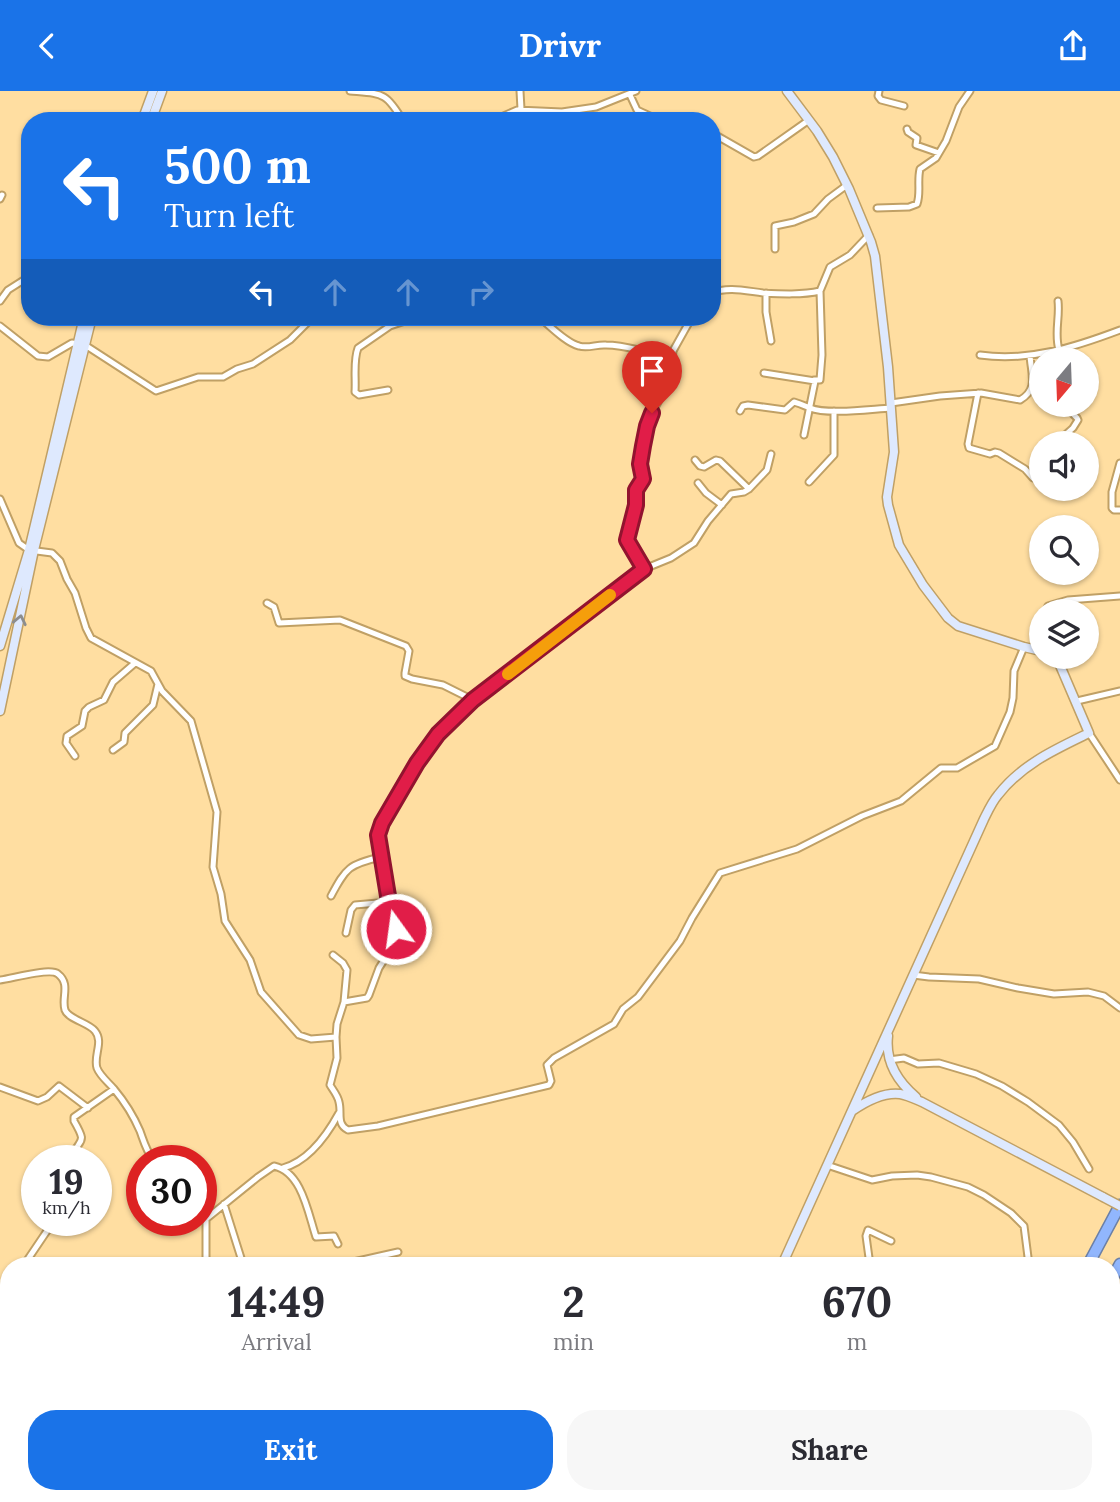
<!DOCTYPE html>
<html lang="en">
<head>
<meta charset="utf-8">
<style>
	:root { --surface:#fff; --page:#f7f7f7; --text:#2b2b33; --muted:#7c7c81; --accent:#1a73e8 }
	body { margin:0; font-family:Lora,serif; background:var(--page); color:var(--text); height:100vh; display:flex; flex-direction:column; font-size:26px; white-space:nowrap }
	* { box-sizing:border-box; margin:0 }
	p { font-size:23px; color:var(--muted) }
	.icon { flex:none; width:38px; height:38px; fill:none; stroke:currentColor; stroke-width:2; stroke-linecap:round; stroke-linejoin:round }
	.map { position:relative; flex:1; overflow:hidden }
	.panel { position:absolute; left:0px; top:1166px; width:1120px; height:247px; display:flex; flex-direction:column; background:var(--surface); border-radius:28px 28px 0 0; box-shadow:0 2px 5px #0004 }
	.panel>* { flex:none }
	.hud { position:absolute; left:21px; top:21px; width:700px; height:214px; border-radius:28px; box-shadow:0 2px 5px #0004; background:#1a73e8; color:#fff; overflow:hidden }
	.needle { width:46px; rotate:199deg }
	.tools { position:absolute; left:1029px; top:256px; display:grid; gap:14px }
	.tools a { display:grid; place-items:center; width:70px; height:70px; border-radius:50%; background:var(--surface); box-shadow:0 2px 5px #0004; font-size:35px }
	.speed { position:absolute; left:21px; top:1054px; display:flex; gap:14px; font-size:35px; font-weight:700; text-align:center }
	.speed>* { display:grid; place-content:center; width:91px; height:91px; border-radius:50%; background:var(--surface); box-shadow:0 2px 5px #0004; line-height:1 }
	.speed small { font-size:18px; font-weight:400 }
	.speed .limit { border:10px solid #d22; background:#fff; color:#111 }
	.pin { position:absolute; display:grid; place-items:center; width:60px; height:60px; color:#fff; margin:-72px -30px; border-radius:50% 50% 50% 0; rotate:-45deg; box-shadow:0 0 7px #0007 }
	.pin .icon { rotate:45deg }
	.me { position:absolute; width:77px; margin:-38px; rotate:346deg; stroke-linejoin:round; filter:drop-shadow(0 0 5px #0008) }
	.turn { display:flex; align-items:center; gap:24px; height:147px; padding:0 28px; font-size:32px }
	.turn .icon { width:91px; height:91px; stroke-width:2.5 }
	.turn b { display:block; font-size:49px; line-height:60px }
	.lanes { display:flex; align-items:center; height:66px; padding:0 28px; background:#0003; justify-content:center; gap:35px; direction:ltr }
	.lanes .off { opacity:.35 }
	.eta { display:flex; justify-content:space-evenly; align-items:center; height:119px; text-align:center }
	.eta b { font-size:42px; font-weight:800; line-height:49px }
	.primary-button { display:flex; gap:14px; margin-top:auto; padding:14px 28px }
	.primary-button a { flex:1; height:80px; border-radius:28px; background:var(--accent); color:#fff; font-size:28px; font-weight:800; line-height:80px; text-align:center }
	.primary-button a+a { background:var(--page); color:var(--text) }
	header { display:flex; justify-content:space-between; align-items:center; height:91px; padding:0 28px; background:var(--accent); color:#fff; font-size:32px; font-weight:800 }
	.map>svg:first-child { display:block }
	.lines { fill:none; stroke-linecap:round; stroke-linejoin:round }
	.street-casing { stroke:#c0a065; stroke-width:9 }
	.secondary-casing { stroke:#c0a065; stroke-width:11 }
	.highway-casing { stroke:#6c80a6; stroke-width:13 }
	.street { stroke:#fff; stroke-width:5 }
	.secondary { stroke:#dee9fe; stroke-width:8 }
	.highway { stroke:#91b6fd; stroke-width:10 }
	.secondary-bridge-casing { stroke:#c0a065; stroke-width:11; stroke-linecap:butt }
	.secondary-bridge { stroke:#dee9fe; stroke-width:8 }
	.oneway { stroke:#8c8d8e }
	.route-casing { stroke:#92132f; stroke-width:18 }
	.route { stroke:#e11d48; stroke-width:12 }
	.slow { stroke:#f59e0b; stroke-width:12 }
</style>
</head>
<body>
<header><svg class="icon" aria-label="back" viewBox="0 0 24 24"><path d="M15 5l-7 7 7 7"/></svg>Drivr<svg class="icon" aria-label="share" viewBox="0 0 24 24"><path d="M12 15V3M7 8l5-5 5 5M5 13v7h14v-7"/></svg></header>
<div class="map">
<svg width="1120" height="1411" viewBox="0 0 1120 1411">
	<rect width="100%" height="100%" fill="#ffdea1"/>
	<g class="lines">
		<g class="street-casing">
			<path id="street" d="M350,0C383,3 386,1 403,30
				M520,0L521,18
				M879,0L878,5L881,9L904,15
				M630,4L637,19L661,30
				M492,30L517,19L562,21L596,16L636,0
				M907,38L908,41L917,47L916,54L939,62
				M712,42L754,66L758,65L809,29
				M0,108L2,104
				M877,117L909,116L917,113C921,102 917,90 920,78L936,67L946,50L959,16L970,0
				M775,158V135L794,131L814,123L828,108L847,94
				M712,202C728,195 746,200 763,202C782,203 802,204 820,200
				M766,202V221L771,250
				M0,210L8,199L30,185
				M1058,210C1060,227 1054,242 1059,259
				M378,226L390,235
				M539,226C549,234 566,252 579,255C588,258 597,253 606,254C629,254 650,264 672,264
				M0,235L38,265L48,266L72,252L85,254L156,300L198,286H223L237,278L253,273L290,249L313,226
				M980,264C1029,271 1075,256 1120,239
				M764,282L815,290L804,344
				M814,289H820L822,264L820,200L830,176L850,164L869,144
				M388,299L359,304L355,301C356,287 353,270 358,257L390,235L417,226
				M978,302L968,353L969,357L990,363L995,361L999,362L1025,378L1033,387
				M891,312L940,305L981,302L1020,309C1039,298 1031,283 1030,264
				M740,320L743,315L748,314L785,319L794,311C801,313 805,315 810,317C828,324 871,318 891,317
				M1056,352L1073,337L1078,329L1077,327L1063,313
				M771,363L767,379L749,398L744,401L731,403L708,430L694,452L671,467L644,478L473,609L443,638L421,666L382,732L378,744L389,811L396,832L395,843L391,858L379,877L369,904L367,907L344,911L337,933L336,946L337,967L330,994C333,999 338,1005 339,1011C342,1022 336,1033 348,1039L378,1035L549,994L551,990L547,974L554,967L614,933L623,918L638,906L680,850L692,827L720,782L797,758L862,725L901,710L941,677H957L995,655L1010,621L1013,607L1014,580L1024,556
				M695,369L700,375L704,376L716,369L720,370L749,398
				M1120,372L1112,401V417L1114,419H1120
				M809,391L834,364V320
				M698,392L706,402L722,414
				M0,408L19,452L29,459L52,462L60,470L67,488L75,502L86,537L91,547L151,580L162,600L191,630L217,721L213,776L221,803L225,830L250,869L261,901L299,944L311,948L336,946
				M644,478L627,449L636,414V399L643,388L641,373L647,335L652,322L663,302L671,278L673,260L692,226
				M267,512L274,516L279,532L340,529L406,555L409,560L405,582V585L412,588L443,594L473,609
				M1046,520L1048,515L1068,509L1120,505
				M1077,610L1120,600
				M1089,642L1120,689
				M113,659L124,651L125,642L153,614L158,593
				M75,665L66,652L67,645L82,635L85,620L89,616L104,609L113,591L135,572
				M331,805C346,777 349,773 381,766
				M346,842L351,819L355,814L389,811
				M333,864L343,872L347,879L344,911
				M913,884L929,886L979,888L1018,897L1054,903L1088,901L1104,905L1120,917
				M0,889C11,888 50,876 58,883C71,893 61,907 65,919C68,928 89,932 95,940C104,951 93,965 97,977C100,985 109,992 114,998C124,1010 134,1026 140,1040C144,1051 146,1059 153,1069
				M889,969L904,967L918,973L939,972L976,983L1002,995L1028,1011L1059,1034L1073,1051L1089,1078
				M0,996L38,1010L47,1006L59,995L88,1017
				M71,1069C78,1045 89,1056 74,1030V1026L114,998
				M827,1074L872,1089L892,1085L917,1084L931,1086L968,1096L984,1104L1011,1122L1024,1135L1029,1174
				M283,1077C309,1070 327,1044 339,1022
				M224,1113L241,1167
				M24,1174L51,1134L53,1129
				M206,1174V1128L258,1086L274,1075C302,1081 308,1122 316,1146L334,1145L338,1153
				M340,1174L398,1161
				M870,1174L866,1145L868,1139L891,1150
				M0,1210L9,1197
				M1111,1234L1120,1227
				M0,1277L9,1282
				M1120,1356V1362
				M0,1382H9
				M287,1404L291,1411
				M676,1404L780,1411
				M148,1411L149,1404
				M261,1411L262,1404
				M893,1411L902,1410L913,1404
				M1004,1411L1008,1404"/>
		</g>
		<g class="secondary-casing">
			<path id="secondary" d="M787,0L817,40L833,66L849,98L871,151L875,165L888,276L894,361L887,406L888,414L899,454L923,494L948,527L958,535L1024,556L1041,560
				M142,30L153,0
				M151,30L162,0
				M0,555L29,459L84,226
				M0,620L34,459L92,226
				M888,945C885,971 897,990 916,1006
				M852,1020C865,1011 883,1001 900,1003C907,1004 915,1008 922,1011L1103,1106
				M782,1174L984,728C988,720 992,711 998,704C1022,673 1056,658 1089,642L1056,565
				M0,1345L9,1350
				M369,1404L409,1410L447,1411
				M572,1411L677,1404"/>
		</g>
		<g class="highway-casing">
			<path id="highway" d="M1088,1174L1120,1114
				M1111,1190L1120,1173
				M964,1411L968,1404
				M995,1411L999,1404"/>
		</g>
		<use href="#street" class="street"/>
		<use href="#secondary" class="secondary"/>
		<use href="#highway" class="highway"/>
		<g class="secondary-bridge-casing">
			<path id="secondary-bridge" d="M1103,1106L1120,1115"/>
		</g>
		<use href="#secondary-bridge" class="secondary-bridge"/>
	</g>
	<defs><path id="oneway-chevron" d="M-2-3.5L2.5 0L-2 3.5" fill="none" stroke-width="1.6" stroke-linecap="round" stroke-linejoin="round" transform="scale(1.75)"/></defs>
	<use class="oneway" href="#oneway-chevron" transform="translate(20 529) rotate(-78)"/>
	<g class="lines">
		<g class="route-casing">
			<path id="route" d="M396,838L389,811L378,744L382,732L417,672L438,643L473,609L644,478L627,449L636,414V399L643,388L640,373L643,355L647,335L652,322"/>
		</g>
		<use href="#route" class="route"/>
		<path class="slow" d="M508,583L610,504"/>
	</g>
</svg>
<div class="tools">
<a><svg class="needle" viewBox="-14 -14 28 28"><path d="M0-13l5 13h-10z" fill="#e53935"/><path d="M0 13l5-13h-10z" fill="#7c7c81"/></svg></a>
<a><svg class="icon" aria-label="sound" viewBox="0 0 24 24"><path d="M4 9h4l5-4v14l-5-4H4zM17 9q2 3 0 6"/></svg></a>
<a><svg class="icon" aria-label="search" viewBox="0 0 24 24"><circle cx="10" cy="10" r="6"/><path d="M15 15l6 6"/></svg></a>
<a><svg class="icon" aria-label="layers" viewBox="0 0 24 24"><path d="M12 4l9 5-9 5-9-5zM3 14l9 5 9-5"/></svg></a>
</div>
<div class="speed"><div>19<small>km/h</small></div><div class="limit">30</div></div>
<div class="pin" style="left:652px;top:322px;background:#d93025"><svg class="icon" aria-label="arrive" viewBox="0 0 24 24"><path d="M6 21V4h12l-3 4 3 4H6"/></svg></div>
<svg class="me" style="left:396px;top:838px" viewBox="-20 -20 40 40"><circle r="17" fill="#e11d48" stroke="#fff" stroke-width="3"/><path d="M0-11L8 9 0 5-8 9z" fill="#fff"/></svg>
<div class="hud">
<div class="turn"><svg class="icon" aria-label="left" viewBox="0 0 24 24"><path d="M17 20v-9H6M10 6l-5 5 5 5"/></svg><div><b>500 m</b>Turn left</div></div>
<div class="lanes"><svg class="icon" aria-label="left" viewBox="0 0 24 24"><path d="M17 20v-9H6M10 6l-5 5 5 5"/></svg><svg class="icon off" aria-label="ahead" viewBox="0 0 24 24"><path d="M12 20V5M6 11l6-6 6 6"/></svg><svg class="icon off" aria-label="ahead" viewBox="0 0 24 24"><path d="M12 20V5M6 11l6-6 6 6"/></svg><svg class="icon off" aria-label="right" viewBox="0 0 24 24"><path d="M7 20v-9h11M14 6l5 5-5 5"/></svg></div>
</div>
<section class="panel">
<div class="eta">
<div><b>14:49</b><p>Arrival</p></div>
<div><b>2</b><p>min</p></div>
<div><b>670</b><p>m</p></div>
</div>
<div class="primary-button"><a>Exit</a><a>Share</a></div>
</section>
</div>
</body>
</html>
